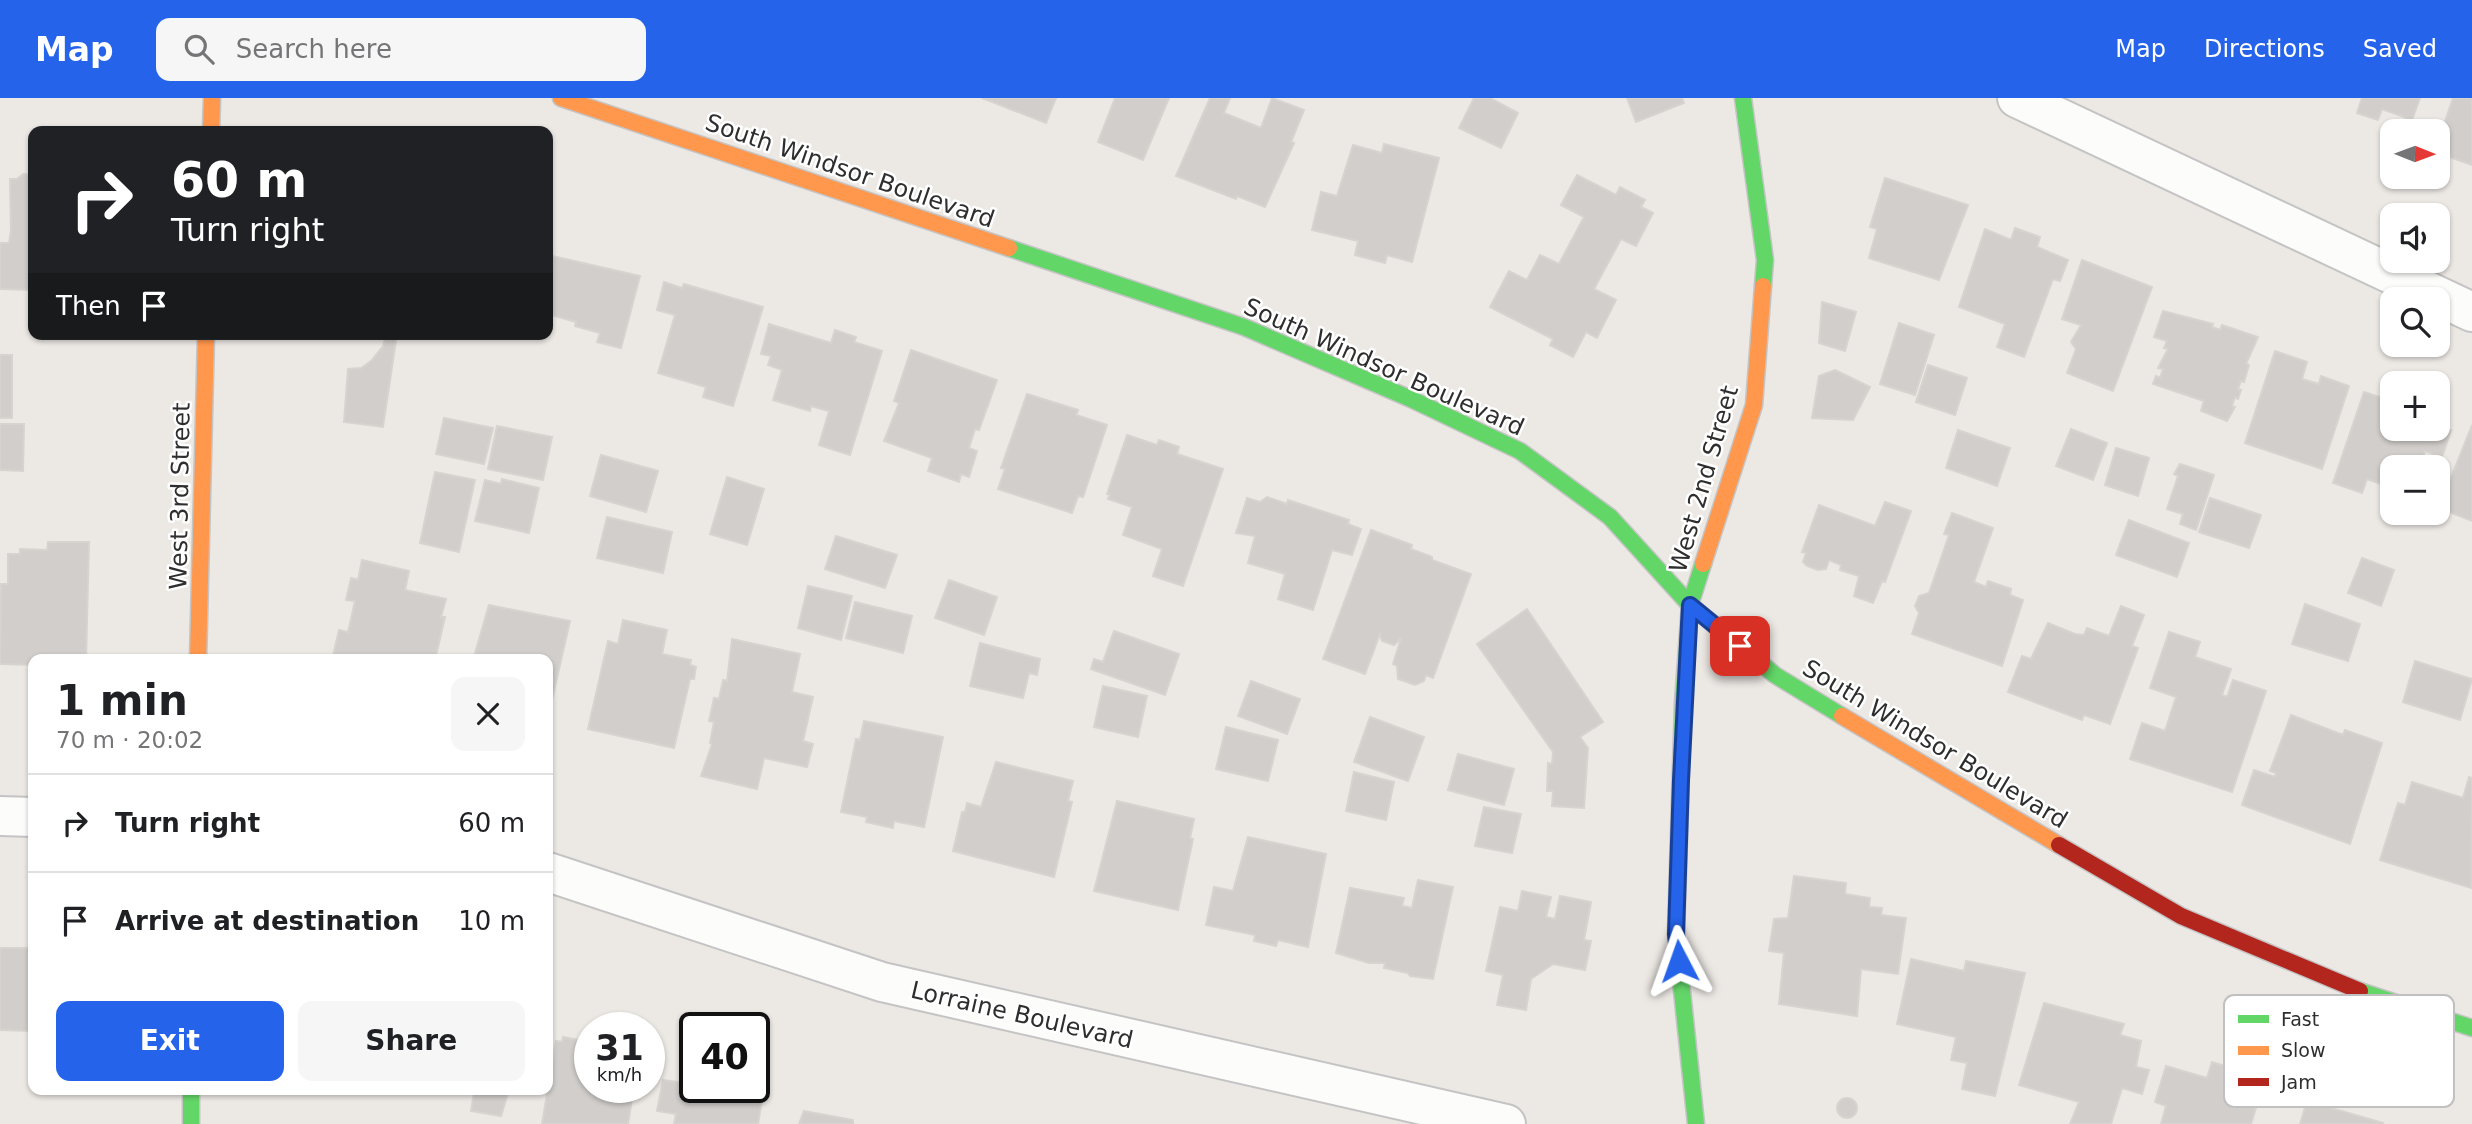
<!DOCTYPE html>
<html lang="en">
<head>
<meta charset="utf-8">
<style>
	:root { --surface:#fff; --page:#f6f6f6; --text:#202124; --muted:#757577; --line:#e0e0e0; --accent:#2563eb }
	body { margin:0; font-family:"DejaVu Sans",sans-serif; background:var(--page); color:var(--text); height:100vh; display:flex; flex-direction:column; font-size:26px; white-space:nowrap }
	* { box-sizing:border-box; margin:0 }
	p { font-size:23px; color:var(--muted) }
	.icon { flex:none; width:38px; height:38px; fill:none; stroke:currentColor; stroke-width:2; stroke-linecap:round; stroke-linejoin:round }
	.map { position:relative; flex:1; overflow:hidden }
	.drawer { position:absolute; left:28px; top:556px; width:525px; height:441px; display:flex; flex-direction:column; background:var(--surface); border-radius:14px; box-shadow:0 2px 5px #0004 }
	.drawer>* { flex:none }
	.top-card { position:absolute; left:28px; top:28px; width:525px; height:214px; border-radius:14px; box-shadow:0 2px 5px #0004; background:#202124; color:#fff; overflow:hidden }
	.needle { width:46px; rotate:91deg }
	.fabs { position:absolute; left:2380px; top:21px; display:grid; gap:14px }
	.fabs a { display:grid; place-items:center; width:70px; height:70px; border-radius:14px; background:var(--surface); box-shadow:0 2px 5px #0004; font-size:35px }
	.speed { position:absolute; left:574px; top:914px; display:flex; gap:14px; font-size:35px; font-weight:700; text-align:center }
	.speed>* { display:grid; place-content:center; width:91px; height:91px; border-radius:50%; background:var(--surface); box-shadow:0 2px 5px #0004; line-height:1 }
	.speed small { font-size:18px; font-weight:400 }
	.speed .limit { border:4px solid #111; border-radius:10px; background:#fff; color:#111 }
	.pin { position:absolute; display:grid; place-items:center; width:60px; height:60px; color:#fff; margin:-30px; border-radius:14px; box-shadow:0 4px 10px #0006 }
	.me { position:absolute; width:77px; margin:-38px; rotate:356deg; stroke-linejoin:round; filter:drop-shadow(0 0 5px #0008) }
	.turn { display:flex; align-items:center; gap:24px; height:147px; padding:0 28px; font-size:32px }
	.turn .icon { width:91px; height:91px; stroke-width:2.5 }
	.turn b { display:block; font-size:49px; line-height:60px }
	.then { display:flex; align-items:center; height:66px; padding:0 28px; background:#0003; gap:14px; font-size:26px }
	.round { display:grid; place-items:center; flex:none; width:74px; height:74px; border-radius:14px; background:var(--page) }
	.summary { display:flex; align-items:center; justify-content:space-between; height:119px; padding:0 28px }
	h1 { font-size:42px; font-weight:700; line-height:52px }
	.primary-button { display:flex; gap:14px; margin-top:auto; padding:14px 28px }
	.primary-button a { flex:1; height:80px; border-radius:14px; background:var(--accent); color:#fff; font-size:28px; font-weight:700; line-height:80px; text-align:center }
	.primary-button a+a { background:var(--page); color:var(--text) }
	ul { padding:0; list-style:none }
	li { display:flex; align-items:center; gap:21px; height:98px; padding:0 28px; border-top:2px solid var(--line) }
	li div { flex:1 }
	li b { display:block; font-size:26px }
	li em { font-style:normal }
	header { display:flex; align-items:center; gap:42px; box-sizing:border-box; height:98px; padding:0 35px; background:var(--accent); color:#fff }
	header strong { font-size:33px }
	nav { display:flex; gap:38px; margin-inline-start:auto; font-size:24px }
	.search { width:490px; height:63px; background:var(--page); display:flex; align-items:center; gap:18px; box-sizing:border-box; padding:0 24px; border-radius:14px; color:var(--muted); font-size:26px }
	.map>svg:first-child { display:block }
	.building { fill:#d1cecb; stroke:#d7d4d0; stroke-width:2 }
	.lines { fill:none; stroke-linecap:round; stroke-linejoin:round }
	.street-casing { stroke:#c5c4c5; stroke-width:42 }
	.fast-casing { stroke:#c5c4c5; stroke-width:19 }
	.slow-casing { stroke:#c5c4c5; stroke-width:19 }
	.jam-casing { stroke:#c5c4c5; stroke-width:19 }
	.street { stroke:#fcfcfb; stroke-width:38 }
	.fast { stroke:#63d668; stroke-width:16 }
	.slow { stroke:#ff974d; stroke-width:16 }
	.jam { stroke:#b3261e; stroke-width:16 }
	.route-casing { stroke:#184099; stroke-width:18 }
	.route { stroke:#2563eb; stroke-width:12 }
	.labels { text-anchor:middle; stroke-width:5; stroke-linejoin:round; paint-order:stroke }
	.street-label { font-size:24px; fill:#2e2e2e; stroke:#fff }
	.key { fill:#fff; stroke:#c0c0c0; stroke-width:2 }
	.key-label { font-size:19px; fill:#2e2e2e }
</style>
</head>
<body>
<header>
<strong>Map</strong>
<div class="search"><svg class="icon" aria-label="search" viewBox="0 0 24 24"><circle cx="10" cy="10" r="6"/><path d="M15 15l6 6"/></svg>Search here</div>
<nav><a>Map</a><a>Directions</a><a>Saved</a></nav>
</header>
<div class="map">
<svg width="2472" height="1026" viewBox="0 0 2472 1026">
	<rect width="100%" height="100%" fill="#ece8e4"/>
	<path class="building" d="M982,0H1056L1046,25Z
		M1115,0H1169L1143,62L1098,44Z
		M1210,0H1230L1224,15L1261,30L1272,0L1304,12L1291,44L1294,45L1265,109L1237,98L1236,101L1176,78Z
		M1474,0H1490L1518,15L1501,50L1459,30Z
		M1627,0H1682L1684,5L1636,24Z
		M2362,0H2420L2412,22L2382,11L2378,22L2357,15Z
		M2453,0H2472V67L2438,55V44Z
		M1384,46L1439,60L1412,164L1387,157L1385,165L1355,157L1358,143L1312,132L1321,94L1337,98L1353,47L1382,55Z
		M23,76L33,77V192L0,191V145H9L11,133L10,81H17Z
		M1577,77L1616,97L1620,89L1645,102L1641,109L1653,115L1636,148L1621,141L1594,191L1616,202L1597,240L1586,234L1573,259L1550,247L1553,241L1490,209L1509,173L1527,182L1540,157L1559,166L1584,119L1561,107Z
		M1885,80L1968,107L1939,182L1869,160L1877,131L1870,129Z
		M2015,130L2040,139L2037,149L2068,162L2060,183L2053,181L2024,259L1997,249L2005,226L1959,209L1985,131L2011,142Z
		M548,157L640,178L621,250L597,244L600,235L575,228L576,224L548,216Z
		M2082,162L2152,189L2113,293L2067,275L2076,251L2071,244L2081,227L2062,221Z
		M664,184L682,190L684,186L763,209L733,308L703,299L706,289L658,275L675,217L657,212Z
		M1822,204L1856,214L1845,253L1819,245Z
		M2163,213L2213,226L2212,229L2220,232L2222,227L2258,239L2246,266L2249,267L2244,284L2241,283L2238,291L2241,292L2238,301L2235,299L2232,308L2235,309L2227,323L2201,313L2204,303L2153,286L2156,278L2160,280L2163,271L2158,270L2168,251L2164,250L2167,243L2154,239Z
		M1899,225L1934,237L1915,297L1880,286Z
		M769,226L831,245L835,232L856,239L854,244L882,253L850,357L819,347L829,313L811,308L810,313L773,302L782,272L768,267L771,258L761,256Z
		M386,236H397L383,329L344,324L348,271L361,270L371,263L383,248Z
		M911,252L997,282L979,332L975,331L969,350L977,353L969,379L961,376L959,384L928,373L932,360L884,343L899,305L894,303Z
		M2275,253L2307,264L2302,281L2319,286L2321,278L2349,288L2322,371L2245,345Z
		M0,257H12V320H0Z
		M1928,267L1967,280L1955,317L1916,304Z
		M1835,272L1870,289L1853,322L1812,320L1819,278Z
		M2364,294L2392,303V331H2438V327L2451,332L2442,359L2425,353L2420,369H2392V390L2367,381L2362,395L2333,385Z
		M1027,296L1078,312L1076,317L1107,327L1083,399L1078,398L1072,415L998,391L1005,371L1001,370Z
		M444,320L493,330L484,366L436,356Z
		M0,326H24L23,373L0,372Z
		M2472,327V423L2439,410Z
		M497,328L552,339L543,382L488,371Z
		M2071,331L2107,345L2093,382L2056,368Z
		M1958,332L2010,350L1997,388L1946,370Z
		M1127,337L1157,347L1159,342L1179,349L1177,356L1223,371L1183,488L1153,478L1162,451L1123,437L1132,409L1108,401L1110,397L1107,396Z
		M2116,350L2149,360L2138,398L2105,387Z
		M601,357L658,373L646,414L590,398Z
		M2180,366L2214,377L2196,432L2180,426L2183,416L2167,411L2178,378L2174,376Z
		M435,374L475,382L459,454L420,445Z
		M727,379L764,391L747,447L710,436Z
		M502,381L539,390L529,435L475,423L485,382L501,386Z
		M1267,399L1287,406L1288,402L1349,422L1348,426L1361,431L1352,457L1332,452L1313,512L1278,501L1285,476L1248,465L1255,438L1236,435L1247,400L1260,404Z
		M2210,400L2261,417L2249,450L2199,434Z
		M1885,404L1911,413L1885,484L1882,483L1873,505L1854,498L1859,478L1840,472L1841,467L1829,462L1826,471L1818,472L1807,468L1803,464L1806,455L1802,454L1819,407L1875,428Z
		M1952,415L1993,430L1974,484L1986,489L1988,483L2011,491L2010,497L2023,502L2002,568L1912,536L1919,515L1915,508L1919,498L1929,495L1949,437L1944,436Z
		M607,419L672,434L663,475L597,460Z
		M2129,422L2189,445L2177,479L2116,457Z
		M1371,432L1412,447L1411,451L1432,459V462L1471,476L1433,580L1426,577L1424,583L1415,587L1398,581L1397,568L1393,566L1401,540L1394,547L1382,543L1380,536L1365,576L1323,561Z
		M836,438L897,457L885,490L825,471Z
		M48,444H89L86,562H33V567L0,566L1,486H8V456H20V451L47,452Z
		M2362,460L2394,472L2381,508L2348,495Z
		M362,462L409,473L405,492L446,501L441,519H445L435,562H332L339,532L348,534L355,503L346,502L351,480L358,482Z
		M949,482L997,499L984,537L935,520Z
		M808,488L852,498L841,542L798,530Z
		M855,504L912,518L903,555L846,540Z
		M2305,506L2360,526L2348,563L2292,546Z
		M489,507L570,523L549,615L548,562H473Z
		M2121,508L2144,517L2132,548L2138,550L2110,626L2084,617L2082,622L2008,594L2022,558L2031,561L2048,525L2075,536L2084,537L2087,530L2109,538Z
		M1527,511L1603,624L1580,639L1588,650L1584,710L1552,708L1553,693H1547L1548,665L1552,666L1553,654L1477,546Z
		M623,522L667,532L662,556L691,562L690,567L696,569L694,581H690L674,650L588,631L608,543L618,546Z
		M1114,533L1179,556L1165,597L1091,571L1094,561L1103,564Z
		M2169,534L2200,544L2195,559L2231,571L2222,597L2227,599L2233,582L2266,593L2232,694L2130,661L2142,625L2165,633L2176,599L2150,590Z
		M732,541L800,556L792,594L813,599L803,643L813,646L807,669L764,660L757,691L701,678L712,646L710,645L714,624L709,623L714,600L719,601L723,582L727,583Z
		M980,545L1040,561L1037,577L1029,575L1023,600L970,588Z
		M2415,563L2472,581L2460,622L2403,604Z
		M1251,583L1300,601L1287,636L1238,618Z
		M1103,588L1147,598L1138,639L1094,629Z
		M2291,617L2343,637L2345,632L2382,645L2350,746L2242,707L2254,672L2275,679L2276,675L2270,673Z
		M1370,619L1424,639L1408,683L1354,664Z
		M864,623L943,639L924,729L894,723L893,730L866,724L867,719L841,714L856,641L860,642Z
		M1226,629L1278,642L1268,683L1216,671Z
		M1458,656L1514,671L1504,707L1448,692Z
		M996,664L1073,683L1068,703L1072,704L1054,779L953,753L962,714H965L967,705L981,709Z
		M1354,674L1394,684L1386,722L1346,713Z
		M2469,679L2472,680L2471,790L2380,762L2398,705L2405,707L2412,684L2463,700Z
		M1117,703L1194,721L1190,740L1193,741L1178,812L1094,793Z
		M1484,709L1521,716L1512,755L1475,748Z
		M1248,739L1326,756L1308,849L1278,842L1276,848L1254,843L1255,837L1206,827L1214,789L1233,793Z
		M1794,778L1846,785L1845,796L1870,800L1869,809L1882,810L1881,817L1906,820L1898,876L1861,871L1857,918L1779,906L1784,855L1769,853L1774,821L1788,820Z
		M1418,782L1453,789L1433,881L1410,878L1408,875L1384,870L1385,865H1369L1336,855L1350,790L1404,800L1402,808L1412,810Z
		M1522,793L1551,799L1546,819L1555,821L1560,798L1591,804L1584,842L1591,843L1585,872L1553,866L1531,881L1526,912L1497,907L1503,877L1486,873L1500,809L1518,813Z
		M0,850H33V958V933L0,932Z
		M1911,861L1964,873L1966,863L2025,875L1995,998L1962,991L1967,965L1951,962L1956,939L1897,926Z
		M2044,905L2124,926L2120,937L2141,943L2136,969L2149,972L2142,996L2122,990L2111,1026H2070L2079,1004L2019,987Z
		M563,939L590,944V989H634L628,1026H542L556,943L562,944Z
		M2212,964L2265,980L2251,1026H2161L2166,1008L2155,1004L2166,968L2207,980Z
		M663,982L736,992V989H757L755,994L763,996L758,1026H674L676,1016L657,1013Z
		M462,992H509L501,1018L471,1013L474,994Z
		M1837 1010a10 10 0 1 1 20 0a10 10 0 1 1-20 0Z
		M2307,1003L2383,1025L2382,1026H2300Z
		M804,1013L853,1022V1026H799Z"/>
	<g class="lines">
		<g class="street-casing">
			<path id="street" d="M2017,0L2472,214
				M0,718L33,719
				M548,774L882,884L1506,1026"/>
		</g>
		<g class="fast-casing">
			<path id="fast" d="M1743,0L1765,162L1763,188
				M1009,150L1244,229L1411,301L1520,353L1610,419L1690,507L1775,577L1842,618
				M2360,893L2472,930
				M191,992V1026
				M1696,1026L1676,836L1683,605L1690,507L1703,466"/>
		</g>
		<g class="slow-casing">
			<path id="slow" d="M561,0L1009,150
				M211,33L212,0
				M1703,466L1754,307L1763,188
				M198,562L206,236
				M1842,618L2059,747"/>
		</g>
		<g class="jam-casing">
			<path id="jam" d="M2059,747L2181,818L2360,893"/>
		</g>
		<use href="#street" class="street"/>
		<use href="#fast" class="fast"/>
		<use href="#slow" class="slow"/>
		<use href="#jam" class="jam"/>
	</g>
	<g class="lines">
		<g class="route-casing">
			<path id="route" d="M1679,863L1676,836L1681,682L1690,507L1740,548"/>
		</g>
		<use href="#route" class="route"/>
	</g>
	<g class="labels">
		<g class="street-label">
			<text transform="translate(850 73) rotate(19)" y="8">South Windsor Boulevard</text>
			<text transform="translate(1384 269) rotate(24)" y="8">South Windsor Boulevard</text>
			<text transform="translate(1704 381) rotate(-74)" y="8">West 2nd Street</text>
			<text transform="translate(180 398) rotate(-89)" y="8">West 3rd Street</text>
			<text transform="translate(1935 646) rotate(31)" y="8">South Windsor Boulevard</text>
			<text transform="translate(1022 917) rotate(13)" y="8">Lorraine Boulevard</text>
		</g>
	</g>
	<rect x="2224" y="897" width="230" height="112" rx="10" class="key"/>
	<rect x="2238" y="917" width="31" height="8" fill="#63d668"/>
	<rect x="2238" y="948" width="31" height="9" fill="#ff974d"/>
	<rect x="2238" y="980" width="31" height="8" fill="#b3261e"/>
	<g class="key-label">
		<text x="2281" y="928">Fast</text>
		<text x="2281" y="959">Slow</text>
		<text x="2281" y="991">Jam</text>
	</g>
</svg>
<div class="fabs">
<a><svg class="needle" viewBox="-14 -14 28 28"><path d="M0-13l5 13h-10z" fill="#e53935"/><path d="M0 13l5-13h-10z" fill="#757577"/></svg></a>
<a><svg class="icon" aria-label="sound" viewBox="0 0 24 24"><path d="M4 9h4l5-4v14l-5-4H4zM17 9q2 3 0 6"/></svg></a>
<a><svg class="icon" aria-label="search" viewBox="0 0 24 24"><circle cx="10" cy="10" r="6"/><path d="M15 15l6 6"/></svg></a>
<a>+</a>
<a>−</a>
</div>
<div class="speed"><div>31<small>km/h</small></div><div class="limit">40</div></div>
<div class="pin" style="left:1740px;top:548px;background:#d93025"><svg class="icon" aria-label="arrive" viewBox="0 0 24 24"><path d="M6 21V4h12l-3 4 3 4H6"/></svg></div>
<svg class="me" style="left:1679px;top:863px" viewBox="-20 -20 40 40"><path d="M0-17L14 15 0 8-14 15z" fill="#2563eb" stroke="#fff" stroke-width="4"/></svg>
<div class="top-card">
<div class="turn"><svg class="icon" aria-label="right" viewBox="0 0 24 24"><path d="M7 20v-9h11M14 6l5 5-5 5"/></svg><div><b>60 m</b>Turn right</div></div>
<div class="then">Then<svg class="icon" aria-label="arrive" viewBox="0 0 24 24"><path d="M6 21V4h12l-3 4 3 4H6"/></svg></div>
</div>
<section class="drawer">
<div class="summary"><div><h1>1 min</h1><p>70 m · 20:02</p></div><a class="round"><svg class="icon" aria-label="close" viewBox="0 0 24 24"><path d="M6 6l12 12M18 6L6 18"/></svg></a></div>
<ul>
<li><svg class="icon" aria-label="right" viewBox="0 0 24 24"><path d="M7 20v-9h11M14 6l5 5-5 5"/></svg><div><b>Turn right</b></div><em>60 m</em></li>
<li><svg class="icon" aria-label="arrive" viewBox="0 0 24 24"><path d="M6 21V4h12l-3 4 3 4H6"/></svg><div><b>Arrive at destination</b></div><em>10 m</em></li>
</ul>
<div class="primary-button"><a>Exit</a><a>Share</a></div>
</section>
</div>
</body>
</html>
